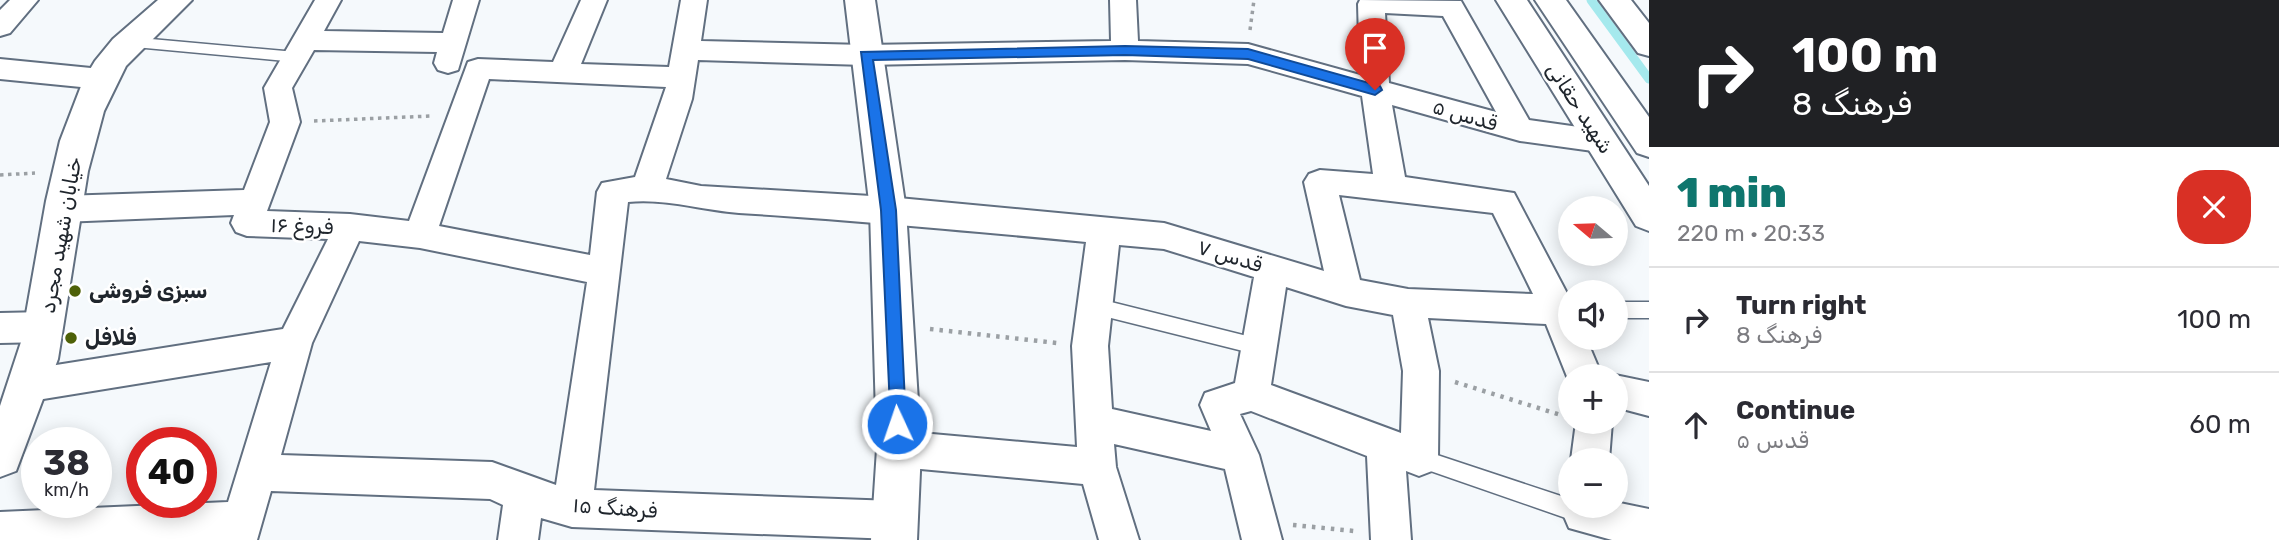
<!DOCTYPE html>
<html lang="en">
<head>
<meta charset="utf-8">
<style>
	:root { --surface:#fff; --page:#f7f7f7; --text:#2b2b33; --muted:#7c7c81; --line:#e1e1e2; --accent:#0f766e }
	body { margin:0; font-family:Rubik,"Noto Naskh Arabic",sans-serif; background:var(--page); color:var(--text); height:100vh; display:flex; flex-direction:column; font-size:26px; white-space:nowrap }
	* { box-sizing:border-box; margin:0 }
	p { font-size:23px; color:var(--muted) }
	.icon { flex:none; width:38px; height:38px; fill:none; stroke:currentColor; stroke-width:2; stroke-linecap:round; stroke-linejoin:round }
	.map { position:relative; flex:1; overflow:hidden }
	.side { display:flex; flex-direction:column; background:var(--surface); width:630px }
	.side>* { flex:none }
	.guide { background:#202124; color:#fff; overflow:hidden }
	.needle { width:46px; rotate:289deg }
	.controls { position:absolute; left:1558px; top:196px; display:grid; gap:14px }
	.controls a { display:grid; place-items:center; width:70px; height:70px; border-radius:50%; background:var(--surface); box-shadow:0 4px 18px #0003; font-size:35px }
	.speed { position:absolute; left:21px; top:427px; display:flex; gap:14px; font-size:35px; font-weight:700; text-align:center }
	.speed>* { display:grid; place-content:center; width:91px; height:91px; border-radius:50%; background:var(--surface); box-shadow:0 4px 18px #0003; line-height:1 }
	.speed small { font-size:18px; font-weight:400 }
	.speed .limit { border:10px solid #d22; background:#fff; color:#111 }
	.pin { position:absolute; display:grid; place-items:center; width:60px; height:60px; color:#fff; margin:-72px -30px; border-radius:50% 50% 50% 0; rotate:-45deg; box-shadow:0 0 7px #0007 }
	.pin .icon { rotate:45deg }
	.me { position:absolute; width:77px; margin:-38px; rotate:357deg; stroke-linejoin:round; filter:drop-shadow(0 0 5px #0008) }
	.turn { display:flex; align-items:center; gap:24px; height:147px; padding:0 28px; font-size:32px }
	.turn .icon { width:91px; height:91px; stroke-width:2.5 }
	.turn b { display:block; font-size:49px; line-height:60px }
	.round { display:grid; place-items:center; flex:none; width:74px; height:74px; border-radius:28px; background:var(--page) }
	.headline { display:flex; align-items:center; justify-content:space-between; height:119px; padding:0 28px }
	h1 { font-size:42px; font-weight:800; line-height:52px; color:var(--accent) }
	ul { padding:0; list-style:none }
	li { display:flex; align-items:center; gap:21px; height:105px; padding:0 28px; border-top:2px solid var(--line) }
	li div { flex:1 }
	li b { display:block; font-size:26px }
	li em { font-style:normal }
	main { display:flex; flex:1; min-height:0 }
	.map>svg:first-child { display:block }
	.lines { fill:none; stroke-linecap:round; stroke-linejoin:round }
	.stream { stroke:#a5e9ed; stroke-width:9 }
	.lane-casing { stroke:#616f80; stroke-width:3 }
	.street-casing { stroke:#616f80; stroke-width:4 }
	.secondary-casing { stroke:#616f80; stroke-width:4 }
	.path-far1 { stroke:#9ba0a4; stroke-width:3.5; stroke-dasharray:3.5 4.5; stroke-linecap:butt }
	.path { stroke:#9ba0a4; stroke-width:4.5; stroke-dasharray:3.5 6; stroke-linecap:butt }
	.lane { fill:#fff; fill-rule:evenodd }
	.street { fill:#fff; fill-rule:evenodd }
	.secondary { fill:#fff; fill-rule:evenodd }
	.route { fill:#1a73e8; stroke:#114b97; stroke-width:2 }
	.poi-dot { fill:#4e6108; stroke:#fff; stroke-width:2.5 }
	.labels { text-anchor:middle; stroke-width:5; stroke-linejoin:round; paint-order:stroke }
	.street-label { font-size:21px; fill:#20262d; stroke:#fff }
	.poi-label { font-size:21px; font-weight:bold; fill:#20262d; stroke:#fff; text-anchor:start }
</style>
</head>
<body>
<main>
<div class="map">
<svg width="1649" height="540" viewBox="0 0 1649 540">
	<rect width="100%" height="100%" fill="#f5f9fc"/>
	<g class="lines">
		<path class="stream" d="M1591,0L1649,79"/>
		<g class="lane-casing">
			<path id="lane" d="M129,37L296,52L303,57L296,62L124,46V38Z
				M1095,298L1259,339L1266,341L1268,347L1266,353L1259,355L1095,314L1089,311L1086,306L1089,301Z
				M1615,302H1649V318H1615Z
				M1419,449L1570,499V506H1588L1593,514L1590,521L1583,524L1419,467L1412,465L1409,458L1412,451Z"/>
		</g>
		<g class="street-casing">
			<path id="street" d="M10,0H38L10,33L0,36V10Z
				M315,0H341L324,31L443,33L453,0H479L458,70L448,73L438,70L434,63L437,52L314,50L292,88L300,122L267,211L350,214L409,221L468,62L478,59L553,62L581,0H607L581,64L669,67L681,0H707L701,41L865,45L1111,41L1110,0H1136L1138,41L1248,44L1360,75L1358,4L1360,0L1461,1L1529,120L1600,130L1611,133L1615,141L1611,149L1600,152L1520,141L1392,105L1405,177L1514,193L1570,299V338H1586L1602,376H1570V384L1546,324L1428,318L1439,371L1438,458L1432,471L1419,476L1406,471L1411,540H1371L1367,456L1251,411L1240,414L1259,455L1282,540H1242L1225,469L1114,444L1116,467L1139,540H1099L1083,484L899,467L886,462L880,449L886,436L899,431L1077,447L1072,346L1086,242C971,231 855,220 739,213C702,210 664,198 628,202L594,490L894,501L908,506L914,520L908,534L894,539L572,527L541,518L538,540H498L503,505L490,499L271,491L257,540H0V512L228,502L271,362L31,401L18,397L13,385L18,373L31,369L283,329L328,239L247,236L236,232L231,223L234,215L62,222L51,218L46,209L51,200L62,196L244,190L270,122L264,88ZM1385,13L1443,16L1496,112L1389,83ZM698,60L865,65L1125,60L1248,64L1362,96L1373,174L1320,170L1309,174L1304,182L1324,271L1164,223L888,197L701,186L666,179L692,99ZM489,79L666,87L635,177L602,183L597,192L590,255L439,226ZM1339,195L1493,213L1533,294L1408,289L1360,280ZM359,241L420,248L587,282L556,485L492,462L281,455L312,343ZM1119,245L1164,249L1254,277L1235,383L1205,393L1200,405L1211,431L1112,409L1108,346ZM1286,287L1346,306L1393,315L1403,371L1401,433L1271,385Z
				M0,59L101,69L111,72L115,79L111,86L101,89L0,79Z
				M45,312L57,316L62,327L57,338L45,342L0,343V313Z
				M1615,375L1649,382V416L1615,407V376H1611Z
				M1576,422H1612L1609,460H1571Z
				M1570,500V506H1615V502L1649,509V540H1612L1569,528L1563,514Z"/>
		</g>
		<g class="secondary-casing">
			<path id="secondary" d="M158,0H192L126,66L104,111L88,171L58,359L16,471L0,477V406L21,342L46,201L60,141L83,81L95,61L113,39Z
				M845,0H875L906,210L921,449L917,540H871L877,449L870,210Z
				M1496,0H1527L1649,186V231L1636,226Z
				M1535,0H1566L1649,117V157L1637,153Z
				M1599,0H1631L1649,23V56L1638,53Z"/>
		</g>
		<path class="path-far1" d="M1250,30L1254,0
			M314,121L431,116
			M0,175L35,173"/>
		<path class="path" d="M930,329L1057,343
			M1455,382L1564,416
			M1293,525L1354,531"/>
		<use href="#lane" class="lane"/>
		<use href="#street" class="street"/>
		<use href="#secondary" class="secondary"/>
	</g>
	<path class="route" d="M1125,46L1248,49L1380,86L1382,90L1375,95L1248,59L1125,55L873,60L896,210L906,424L904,430H891L881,210L861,52Z"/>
	<g class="poi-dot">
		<circle cx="75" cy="291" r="7"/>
		<circle cx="71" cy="338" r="7"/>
	</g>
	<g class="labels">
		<g class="street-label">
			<text transform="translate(1580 108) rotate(57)" y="7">شهید حقانی</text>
			<text transform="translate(1465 115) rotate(16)" y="7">قدس ۵</text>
			<text transform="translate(302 226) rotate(2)" y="7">فروغ ۱۶</text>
			<text transform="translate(61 235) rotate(-80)" y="7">خیابان شهید مجرد</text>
			<text transform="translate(1230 256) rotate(17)" y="7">قدس ۷</text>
			<text transform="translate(615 508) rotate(4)" y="7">فرهنگ ۱۵</text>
		</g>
		<g class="poi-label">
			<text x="89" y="298">سبزی فروشی</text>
			<text x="85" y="345">فلافل</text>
		</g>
	</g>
</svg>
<div class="controls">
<a><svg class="needle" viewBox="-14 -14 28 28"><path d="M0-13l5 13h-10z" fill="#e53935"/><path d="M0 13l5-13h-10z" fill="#7c7c81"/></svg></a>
<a><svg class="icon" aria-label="sound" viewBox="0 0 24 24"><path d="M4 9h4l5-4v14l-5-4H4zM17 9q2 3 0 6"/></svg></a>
<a>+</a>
<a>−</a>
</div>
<div class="speed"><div>38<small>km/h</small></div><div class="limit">40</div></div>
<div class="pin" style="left:1375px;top:90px;background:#d93025"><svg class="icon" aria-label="arrive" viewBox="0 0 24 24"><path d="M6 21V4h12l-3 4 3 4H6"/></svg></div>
<svg class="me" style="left:897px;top:424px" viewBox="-20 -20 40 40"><circle r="17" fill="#1a73e8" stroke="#fff" stroke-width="3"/><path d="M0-11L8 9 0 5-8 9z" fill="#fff"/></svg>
</div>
<section class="side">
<div class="guide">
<div class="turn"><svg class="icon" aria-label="right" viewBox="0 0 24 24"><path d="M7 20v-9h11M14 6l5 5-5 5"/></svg><div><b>100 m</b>فرهنگ 8</div></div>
</div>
<div class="headline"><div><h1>1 min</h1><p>220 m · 20:33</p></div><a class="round" style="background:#d93025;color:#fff"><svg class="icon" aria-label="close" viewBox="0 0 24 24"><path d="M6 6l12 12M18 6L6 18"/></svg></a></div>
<ul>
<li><svg class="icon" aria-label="right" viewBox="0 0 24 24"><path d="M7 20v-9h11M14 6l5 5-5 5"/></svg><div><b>Turn right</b><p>فرهنگ 8</p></div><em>100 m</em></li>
<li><svg class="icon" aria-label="ahead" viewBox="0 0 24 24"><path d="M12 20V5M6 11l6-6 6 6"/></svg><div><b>Continue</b><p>قدس ۵</p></div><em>60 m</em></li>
</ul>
</section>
</main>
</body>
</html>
